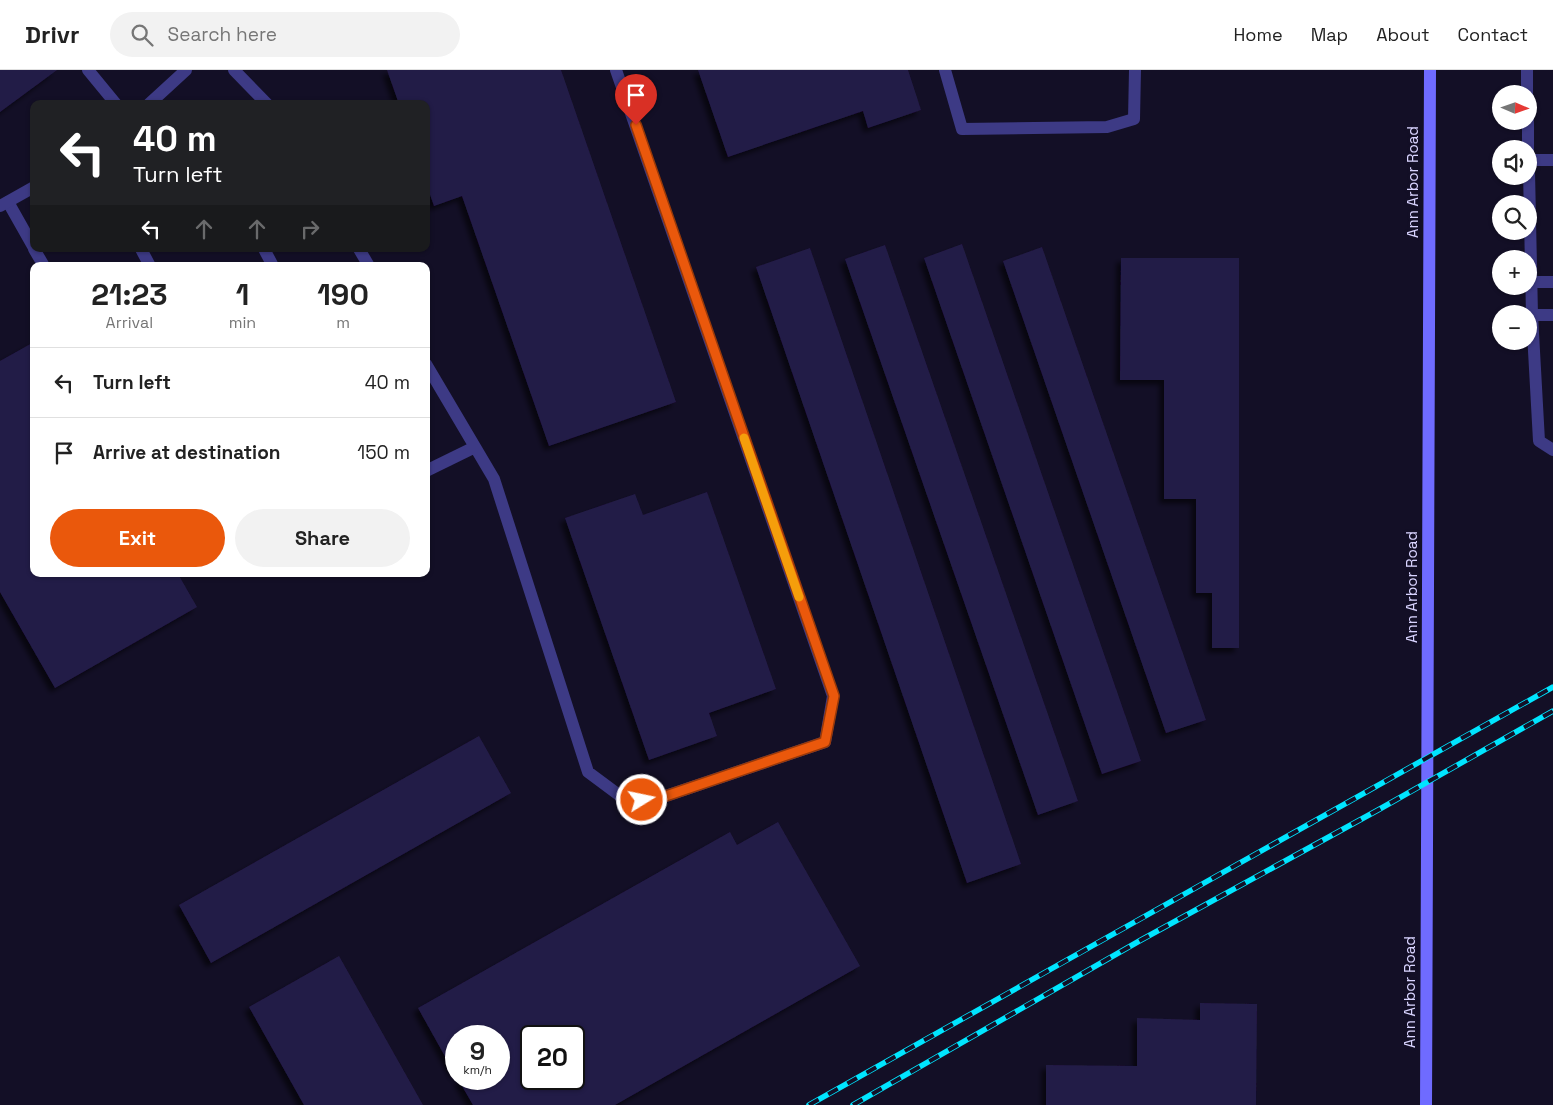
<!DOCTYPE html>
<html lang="en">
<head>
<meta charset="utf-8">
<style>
	:root { --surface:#fff; --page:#f2f2f2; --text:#222; --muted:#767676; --line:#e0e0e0; --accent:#ea580c }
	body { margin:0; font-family:"Space Grotesk",sans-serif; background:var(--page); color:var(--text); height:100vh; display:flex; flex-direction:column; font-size:19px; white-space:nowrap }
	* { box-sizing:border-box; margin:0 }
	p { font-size:16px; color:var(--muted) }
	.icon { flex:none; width:28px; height:28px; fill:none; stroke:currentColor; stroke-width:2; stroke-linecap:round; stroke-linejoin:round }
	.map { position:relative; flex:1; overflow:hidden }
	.drawer { position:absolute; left:30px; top:192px; width:400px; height:315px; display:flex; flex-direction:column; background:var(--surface); border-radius:10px; box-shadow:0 1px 4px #0004 }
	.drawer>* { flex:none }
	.hud { position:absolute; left:30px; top:30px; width:400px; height:152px; border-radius:10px; box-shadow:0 1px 4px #0004; background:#202124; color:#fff; overflow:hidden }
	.needle { width:32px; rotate:92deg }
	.tools { position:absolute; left:1492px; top:15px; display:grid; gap:10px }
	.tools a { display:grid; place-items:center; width:45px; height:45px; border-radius:50%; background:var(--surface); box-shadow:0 1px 4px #0004; font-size:25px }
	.speed { position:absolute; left:445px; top:955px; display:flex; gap:10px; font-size:25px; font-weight:700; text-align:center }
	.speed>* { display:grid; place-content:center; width:65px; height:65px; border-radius:50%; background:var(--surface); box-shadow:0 1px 4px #0004; line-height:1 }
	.speed small { font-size:12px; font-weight:400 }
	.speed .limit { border:2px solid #111; border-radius:8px; background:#fff; color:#111 }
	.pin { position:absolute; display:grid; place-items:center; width:42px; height:42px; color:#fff; margin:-51px -21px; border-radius:50% 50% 50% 0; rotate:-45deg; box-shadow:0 0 5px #0007 }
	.pin .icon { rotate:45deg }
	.me { position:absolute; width:55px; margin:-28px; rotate:80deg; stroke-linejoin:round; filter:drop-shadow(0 0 4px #0008) }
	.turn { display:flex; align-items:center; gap:18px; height:105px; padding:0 20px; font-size:22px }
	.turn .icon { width:65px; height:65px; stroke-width:2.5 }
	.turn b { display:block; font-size:35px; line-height:42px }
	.lanes { display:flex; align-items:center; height:48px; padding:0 20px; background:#0003; justify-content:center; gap:25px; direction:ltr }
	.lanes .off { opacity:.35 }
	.eta { display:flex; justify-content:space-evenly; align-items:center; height:85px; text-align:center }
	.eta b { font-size:30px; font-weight:700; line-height:35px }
	.cta { display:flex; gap:10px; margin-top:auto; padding:10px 20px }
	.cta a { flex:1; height:58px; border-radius:30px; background:var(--accent); color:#fff; font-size:20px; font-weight:700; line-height:58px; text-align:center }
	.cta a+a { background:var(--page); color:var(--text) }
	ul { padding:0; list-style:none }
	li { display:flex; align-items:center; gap:15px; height:70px; padding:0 20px; border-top:1px solid var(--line) }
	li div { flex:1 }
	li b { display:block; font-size:19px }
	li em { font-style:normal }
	header { display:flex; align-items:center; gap:30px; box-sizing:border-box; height:70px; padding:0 25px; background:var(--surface); border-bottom:1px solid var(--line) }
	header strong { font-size:24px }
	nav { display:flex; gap:28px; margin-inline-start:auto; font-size:18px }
	.search { width:350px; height:45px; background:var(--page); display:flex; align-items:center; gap:12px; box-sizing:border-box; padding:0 18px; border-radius:28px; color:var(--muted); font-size:19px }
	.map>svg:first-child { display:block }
	.building { fill:#241b47; fill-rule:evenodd; filter:url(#shadow) }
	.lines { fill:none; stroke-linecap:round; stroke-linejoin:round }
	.service { stroke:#3d3a85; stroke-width:12 }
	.minor { stroke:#3d3a85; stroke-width:12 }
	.secondary { stroke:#6f6bff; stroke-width:12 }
	.rail-casing { stroke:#00e5ff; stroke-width:5.5 }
	.rail { stroke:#130f26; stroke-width:4; stroke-dasharray:11; stroke-linecap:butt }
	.route-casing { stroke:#983908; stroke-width:12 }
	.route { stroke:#ea580c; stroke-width:9 }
	.slow { stroke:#f59e0b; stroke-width:9 }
	.labels { text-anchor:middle; stroke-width:5; stroke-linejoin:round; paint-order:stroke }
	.street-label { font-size:15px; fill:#d9d4ff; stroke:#130f26 }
</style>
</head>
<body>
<header>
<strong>Drivr</strong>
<div class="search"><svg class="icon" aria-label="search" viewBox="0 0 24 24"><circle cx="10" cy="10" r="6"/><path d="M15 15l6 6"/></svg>Search here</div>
<nav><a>Home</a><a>Map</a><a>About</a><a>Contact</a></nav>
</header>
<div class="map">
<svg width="1553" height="1035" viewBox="0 0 1553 1035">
	<defs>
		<filter id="shadow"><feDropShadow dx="-4.5" dy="4.5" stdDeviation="2.5" flood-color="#0009"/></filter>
	</defs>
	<rect width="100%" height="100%" fill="#130f26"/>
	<path class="building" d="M0,0H57L0,42Z
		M387,0H561L676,332L549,376L462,126L434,136L426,113V34H399Z
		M698,0H908L921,40L868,58L863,41L728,87Z
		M962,174L1141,691L1102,704L924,188Z
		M885,175L1078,731L1038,745L845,189Z
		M1042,177L1206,650L1166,663L1003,191Z
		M810,178L1021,794L967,813L756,197Z
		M1121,188H1239V578H1212V523H1196V429H1164V310H1120Z
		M34,272V504H178L197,537L55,618L0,522V291Z
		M707,422L776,619L709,643L717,666L649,690L565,448L635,424L643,445Z
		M479,666L511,723L211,893L179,835Z
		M778,752L860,896L615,1035H473L458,1009H499V966H456V1006L418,938L730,762L737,775ZM531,966H574V1009H531Z
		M339,886L423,1035H304L249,937Z
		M1200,933L1257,934L1256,1035H1046V995L1137,996V948L1200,950Z"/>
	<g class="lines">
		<path class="service" d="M88,0L116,34
			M234,0L267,34
			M945,0L962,59L1107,57L1134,49L1135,0
			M1527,0V24
			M1528,51V79
			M1529,90H1553
			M1529,101L1532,245L1539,371L1553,380
			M8,132L34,178
			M34,179L44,196
			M141,179L150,196
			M264,179L273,196
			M359,179L369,196
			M1531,212H1553
			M1532,245H1553
			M426,294L494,409L588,702L627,731L657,729L825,672L833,626L616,0
			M426,401L475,377"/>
		<path class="minor" d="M149,34L186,0
			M0,136L34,117"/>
		<path class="secondary" d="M1426,1035L1430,0"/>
		<g class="rail-casing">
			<path id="rail" d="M809,1035L1553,617
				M853,1035L1141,870L1378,740L1553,641"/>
		</g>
		<use href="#rail" class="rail"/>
	</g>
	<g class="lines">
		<g class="route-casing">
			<path id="route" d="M636,55L834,626L825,672L657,729L642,730"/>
		</g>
		<use href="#route" class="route"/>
		<path class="slow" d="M744,368L799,527"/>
	</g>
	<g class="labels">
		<g class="street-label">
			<text transform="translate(1413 112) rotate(-90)" y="5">Ann Arbor Road</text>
			<text transform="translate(1412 517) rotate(-90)" y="5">Ann Arbor Road</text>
			<text transform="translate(1410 922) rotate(-90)" y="5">Ann Arbor Road</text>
		</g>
	</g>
</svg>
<div class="tools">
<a><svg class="needle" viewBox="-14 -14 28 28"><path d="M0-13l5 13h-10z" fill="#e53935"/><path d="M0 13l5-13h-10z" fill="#767676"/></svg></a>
<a><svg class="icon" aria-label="sound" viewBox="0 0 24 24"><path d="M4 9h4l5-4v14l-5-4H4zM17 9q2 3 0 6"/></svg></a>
<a><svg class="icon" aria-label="search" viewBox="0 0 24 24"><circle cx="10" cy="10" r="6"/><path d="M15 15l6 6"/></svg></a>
<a>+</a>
<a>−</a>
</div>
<div class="speed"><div>9<small>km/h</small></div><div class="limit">20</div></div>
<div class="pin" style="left:636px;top:55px;background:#d93025"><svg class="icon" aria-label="arrive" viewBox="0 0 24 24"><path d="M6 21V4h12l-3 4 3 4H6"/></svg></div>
<svg class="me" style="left:642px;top:730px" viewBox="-20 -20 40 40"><circle r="17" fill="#ea580c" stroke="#fff" stroke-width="3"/><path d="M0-11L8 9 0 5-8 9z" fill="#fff"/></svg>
<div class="hud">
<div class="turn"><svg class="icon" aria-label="left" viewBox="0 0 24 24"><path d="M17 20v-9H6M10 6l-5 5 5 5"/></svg><div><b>40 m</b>Turn left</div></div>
<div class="lanes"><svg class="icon" aria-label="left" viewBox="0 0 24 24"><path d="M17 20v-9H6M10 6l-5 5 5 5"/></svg><svg class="icon off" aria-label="ahead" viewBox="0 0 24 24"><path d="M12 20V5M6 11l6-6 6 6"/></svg><svg class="icon off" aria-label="ahead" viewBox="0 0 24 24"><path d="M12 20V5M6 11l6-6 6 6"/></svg><svg class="icon off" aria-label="right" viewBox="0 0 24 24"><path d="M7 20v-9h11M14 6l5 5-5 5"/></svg></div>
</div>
<section class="drawer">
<div class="eta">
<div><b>21:23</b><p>Arrival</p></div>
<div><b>1</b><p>min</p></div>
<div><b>190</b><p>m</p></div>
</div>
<ul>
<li><svg class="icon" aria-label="left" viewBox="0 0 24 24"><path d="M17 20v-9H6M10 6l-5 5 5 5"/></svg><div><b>Turn left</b></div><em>40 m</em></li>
<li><svg class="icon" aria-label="arrive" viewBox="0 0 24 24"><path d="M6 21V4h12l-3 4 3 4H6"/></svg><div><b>Arrive at destination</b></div><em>150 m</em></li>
</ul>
<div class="cta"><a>Exit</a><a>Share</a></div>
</section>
</div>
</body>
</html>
